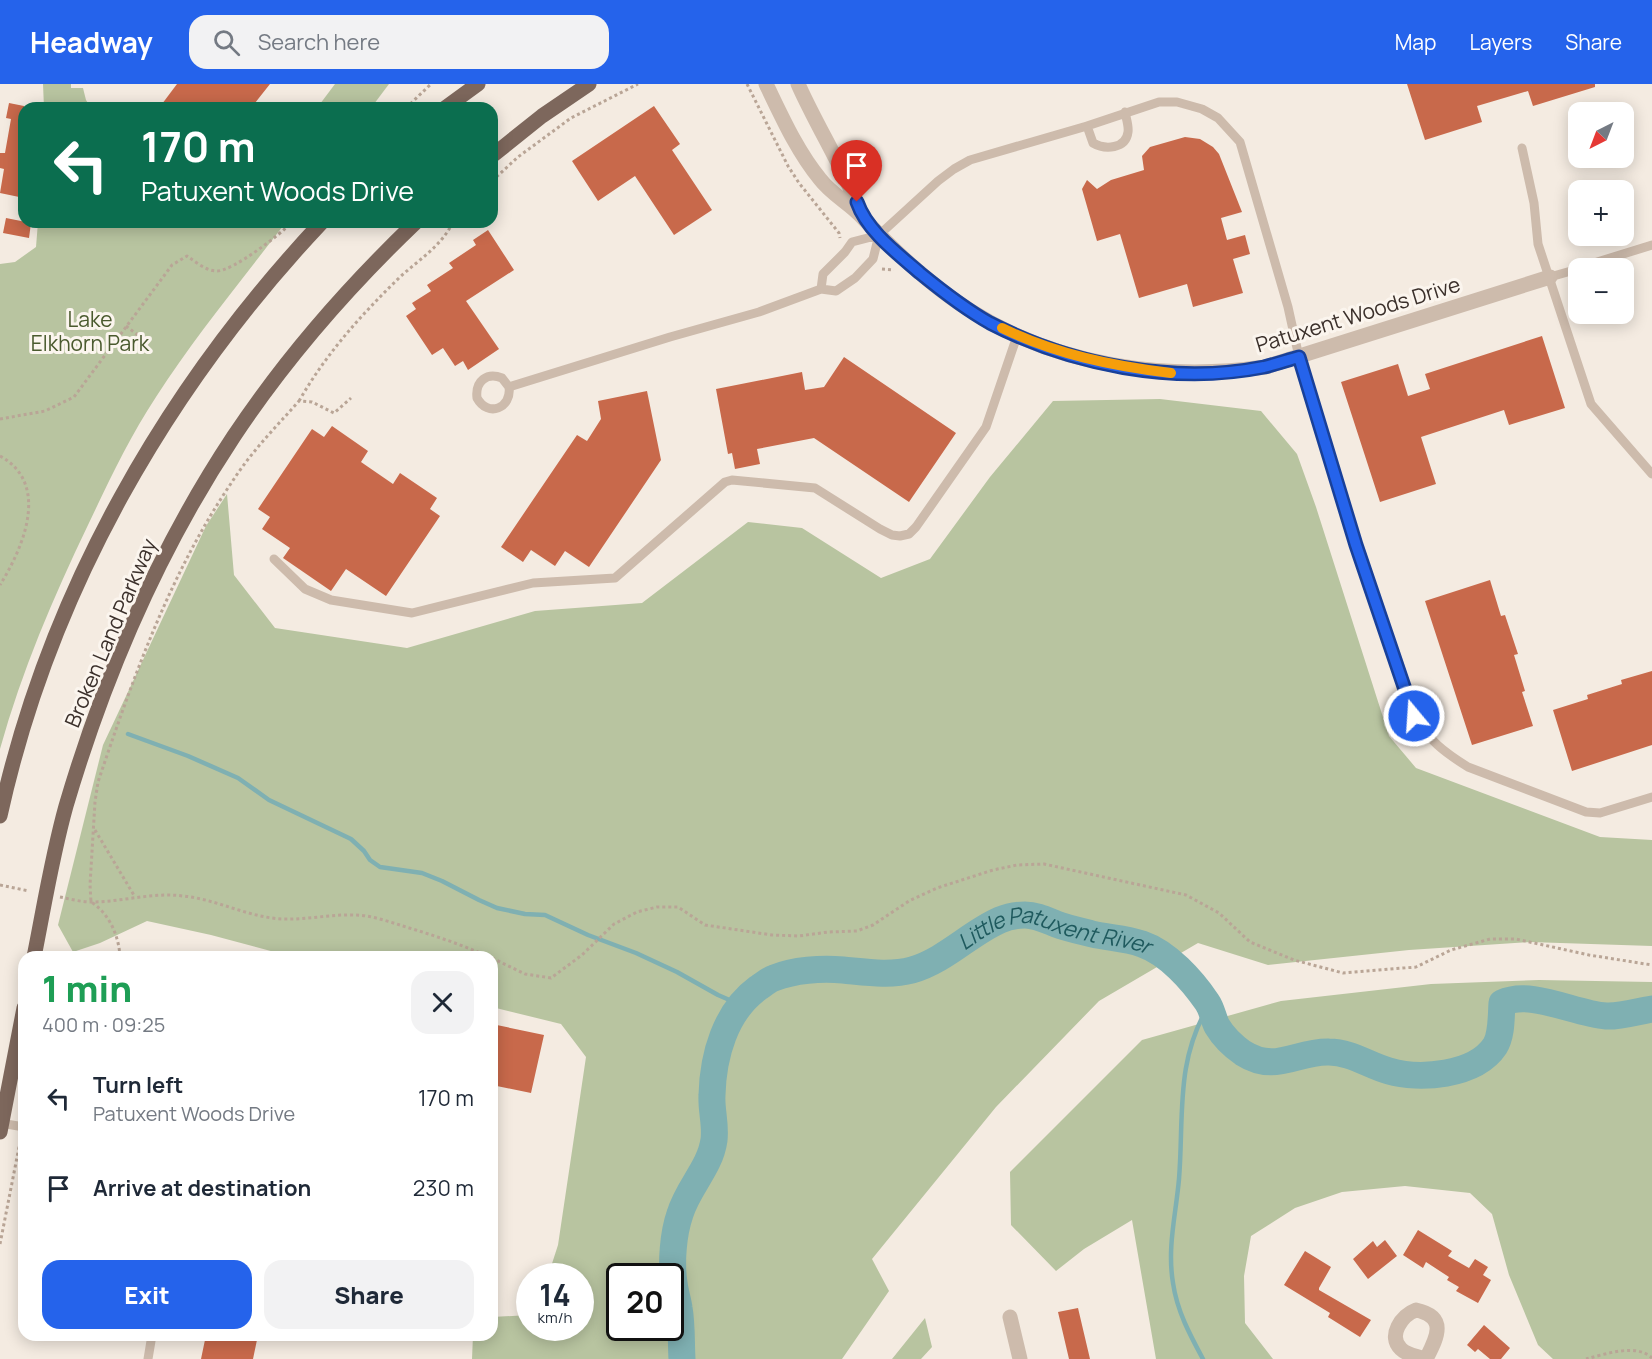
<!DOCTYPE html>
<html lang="en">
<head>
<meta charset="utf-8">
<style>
	:root { --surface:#fff; --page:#f2f2f3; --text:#1f2937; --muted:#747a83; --accent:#2563eb }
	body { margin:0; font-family:Manrope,sans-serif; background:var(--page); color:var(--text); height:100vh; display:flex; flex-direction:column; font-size:22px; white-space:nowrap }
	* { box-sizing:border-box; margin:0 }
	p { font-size:20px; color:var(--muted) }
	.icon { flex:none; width:33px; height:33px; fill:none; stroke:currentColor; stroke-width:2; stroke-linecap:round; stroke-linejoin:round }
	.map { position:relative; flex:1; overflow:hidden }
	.panel { position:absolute; left:18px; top:867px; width:480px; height:390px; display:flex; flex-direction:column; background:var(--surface); border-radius:18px; box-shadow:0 3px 15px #0003 }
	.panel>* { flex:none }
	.hud { position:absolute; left:18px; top:18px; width:480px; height:126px; border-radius:18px; box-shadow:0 3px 15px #0003; background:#0b6e4f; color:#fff; overflow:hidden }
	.needle { width:39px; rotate:222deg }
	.buttons { position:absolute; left:1568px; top:18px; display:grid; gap:12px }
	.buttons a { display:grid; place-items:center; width:66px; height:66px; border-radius:12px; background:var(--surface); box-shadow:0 3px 15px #0003; font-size:30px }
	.speed { position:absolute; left:516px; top:1179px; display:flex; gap:12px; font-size:30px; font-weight:700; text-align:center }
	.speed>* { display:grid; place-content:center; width:78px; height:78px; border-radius:50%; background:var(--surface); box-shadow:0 3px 15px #0003; line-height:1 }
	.speed small { font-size:15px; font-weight:400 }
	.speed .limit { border:3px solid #111; border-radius:9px; background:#fff; color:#111 }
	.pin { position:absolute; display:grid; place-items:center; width:51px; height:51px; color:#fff; margin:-62px -26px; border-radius:50% 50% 50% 0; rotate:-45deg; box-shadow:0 0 6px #0007 }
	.pin .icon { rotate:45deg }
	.me { position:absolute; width:66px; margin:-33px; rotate:342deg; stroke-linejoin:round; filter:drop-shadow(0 0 4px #0008) }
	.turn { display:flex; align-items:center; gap:21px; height:126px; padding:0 24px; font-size:27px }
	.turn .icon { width:78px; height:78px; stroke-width:2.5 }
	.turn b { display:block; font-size:42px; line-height:51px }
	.round { display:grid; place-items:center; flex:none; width:63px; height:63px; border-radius:18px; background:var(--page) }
	.head { display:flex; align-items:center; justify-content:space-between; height:102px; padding:0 24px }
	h1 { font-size:36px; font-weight:800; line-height:45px; color:#1e9e55 }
	.action { display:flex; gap:12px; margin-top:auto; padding:12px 24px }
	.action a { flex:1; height:69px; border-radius:18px; background:var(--accent); color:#fff; font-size:24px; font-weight:800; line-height:69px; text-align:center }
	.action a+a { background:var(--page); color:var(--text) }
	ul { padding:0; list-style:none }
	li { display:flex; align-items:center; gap:18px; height:90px; padding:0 24px }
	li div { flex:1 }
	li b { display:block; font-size:22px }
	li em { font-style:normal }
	header { display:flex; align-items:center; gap:36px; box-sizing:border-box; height:84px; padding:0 30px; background:var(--accent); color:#fff }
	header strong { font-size:28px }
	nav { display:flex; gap:33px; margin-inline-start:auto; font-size:21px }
	.search { width:420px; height:54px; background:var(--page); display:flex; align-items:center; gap:15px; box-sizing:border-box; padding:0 21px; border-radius:18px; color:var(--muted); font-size:22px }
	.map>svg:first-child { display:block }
	.green { fill:#b8c4a0; fill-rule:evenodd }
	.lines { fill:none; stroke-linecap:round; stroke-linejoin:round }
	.stream { stroke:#7fb0b2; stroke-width:4.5 }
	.river { stroke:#7fb0b2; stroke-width:27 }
	.building { fill:#c8694b }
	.path { stroke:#b9a596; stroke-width:3; stroke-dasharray:3 3; stroke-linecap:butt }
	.service { stroke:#cdbbac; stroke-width:9 }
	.minor { stroke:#cdbbac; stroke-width:15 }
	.primary { stroke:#7d675c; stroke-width:15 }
	.route-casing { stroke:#184099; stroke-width:15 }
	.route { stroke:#2563eb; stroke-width:10 }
	.slow { stroke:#f59e0b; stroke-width:10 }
	.labels { text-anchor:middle; stroke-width:6; stroke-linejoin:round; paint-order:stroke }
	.street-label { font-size:21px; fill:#3b302b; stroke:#fbf5ee }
	.park-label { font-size:21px; fill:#4a5a2e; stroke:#fbf5ee }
	.water-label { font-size:22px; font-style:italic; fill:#1f5a5e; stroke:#fbf5ee }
</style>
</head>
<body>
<header>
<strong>Headway</strong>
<div class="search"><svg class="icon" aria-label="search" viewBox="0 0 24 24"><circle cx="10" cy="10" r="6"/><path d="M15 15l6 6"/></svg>Search here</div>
<nav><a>Map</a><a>Layers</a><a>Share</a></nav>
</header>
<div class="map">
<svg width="1652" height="1275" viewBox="0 0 1652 1275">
	<rect width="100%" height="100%" fill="#f4ebe1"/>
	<path class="green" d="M43,0H71V4H83L86,16L91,24H44Z
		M335,0H389L371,24H317Z
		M38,138H286C242,196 195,252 156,313C129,354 109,397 88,441C53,514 22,586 0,665V180L15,178L36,163Z
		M1160,315L1261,327L1297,370L1316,423L1389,652L1416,684L1600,753L1652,756V862L1530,858L1409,866L1268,881L1198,859L1099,917L996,1023L872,1175L889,1207L842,1275H472L473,1251H492V1233L529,1231L530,1244H580V1192H548L558,1161L586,973L561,940L492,923V873H293L211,851L147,837L100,859L73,868L58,841L103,661L206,442L227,410L234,491L275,544L407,564L535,527L642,519L748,438L802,444L881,494L930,475L990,393L1053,317ZM670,1192V1244H620V1192Z
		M1539,896L1652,898V1275H1553L1538,1261L1509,1191L1492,1130L1470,1109L1405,1102L1342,1108L1295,1124L1251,1152L1244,1192L1245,1239L1273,1275H1156L1132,1136L1084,1165L1056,1187L1011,1141L1010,1088L1142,956L1281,917L1431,900Z
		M925,1234L932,1263L921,1275H892Z"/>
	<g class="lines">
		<path class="stream" d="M128,650L188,672L238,694L269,716L351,755L364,767L370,776L380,783L422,789L442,797L479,816L497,824L525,830L545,831L588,851L636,869L677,888L718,911L741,921
			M1203,1275C1190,1251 1177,1227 1173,1199C1167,1163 1176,1130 1179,1095C1184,1033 1175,977 1209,921"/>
		<path class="river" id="s1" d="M682,1275C681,1258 682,1241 679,1224C678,1216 675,1208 674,1199C671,1179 673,1150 680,1130C688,1103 710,1084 714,1056C716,1040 711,1026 712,1011C713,972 725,928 758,904C763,901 768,896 774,894C794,886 821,884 843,886C865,888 890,892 912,886C946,876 970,849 1000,836C1007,833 1018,831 1025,831C1036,831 1046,836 1056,840C1067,844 1080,847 1092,850C1109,854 1125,854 1142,860C1168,869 1192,896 1207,918C1212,925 1213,934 1217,942C1223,952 1233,962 1243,969C1276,990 1296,967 1329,968C1351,968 1368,981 1389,987C1419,996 1475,992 1495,962C1502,951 1501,932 1502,919C1531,905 1575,930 1606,932C1619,933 1639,927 1652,925"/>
	</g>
	<path class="building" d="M177,0H270L251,24H159Z
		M1407,0H1595V3L1533,22L1528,7L1477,22L1482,38L1425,56Z
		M9,19L24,22V114L0,109L4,85L0,84V69H5L11,35L6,34Z
		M654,22L680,60L672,66L712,126L674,151L635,92L598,117L572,77Z
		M1185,53L1200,55L1213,63L1219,70L1242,128L1221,134L1227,156L1245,151L1250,170L1233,175L1243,209L1193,223L1187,200L1139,214L1120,150L1097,157L1082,105L1087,96L1097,105L1111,96L1144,86L1142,72L1150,63Z
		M6,134L31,139L29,154L3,149Z
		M488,146L514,186L466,217L499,265L468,286L463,277L455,282L443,264L432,271L406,232L416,225L412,219L431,207L427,201L453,184L449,179L476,161L473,156Z
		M1542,252L1565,324L1509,341L1504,326L1421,353L1436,400L1380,418L1341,298L1398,280L1408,312L1430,305L1425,290Z
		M844,273L956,349L909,418L814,354L757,365L760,380L735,385L732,369L728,370L716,305L802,288L805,306L824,303Z
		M647,307L661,376L589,483L565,467L555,482L531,466L523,478L501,463L577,351L587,357L601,335L598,317Z
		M332,342L368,367L361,378L393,400L400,389L437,414L430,425L440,432L386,512L346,485L331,507L283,474L290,464L262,445L270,433L258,425L312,345L324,353Z
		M1490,496L1501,532L1505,531L1518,570L1514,571L1525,607L1522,608L1533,642L1472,661L1425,517Z
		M1652,587V661L1572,687L1553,626L1588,615L1587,611L1622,600L1621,596Z
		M492,940L544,951L531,1009L492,1001Z
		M1418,1146L1452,1167L1448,1172L1469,1184L1475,1175L1488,1183L1483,1191L1491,1196L1478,1219L1456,1207L1459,1203L1447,1196L1449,1193L1426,1178L1423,1184L1403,1171Z
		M1385,1156L1397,1172L1368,1195L1353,1175L1373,1157L1377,1163Z
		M1305,1167L1331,1183L1319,1204V1206L1371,1236L1360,1253L1328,1233L1330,1229L1284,1201Z
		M1078,1224L1090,1275H1069L1058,1228Z
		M1484,1241L1510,1264L1501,1275H1490L1478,1265L1475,1268L1467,1261Z
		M206,1251H258L253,1275H201Z"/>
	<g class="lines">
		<path class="path" d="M747,0L788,82L799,99L839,149L840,154
			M406,24L431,0
			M492,97L518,73L571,34L638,0
			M882,185L894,186
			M126,242L143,255
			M299,317C326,270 360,232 399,194C418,176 441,163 453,138
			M0,335L45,327L74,313L172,181L187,172C196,178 206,187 217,187C233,187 281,150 292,138
			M0,372C51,400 23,464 0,501
			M95,746L135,813
			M0,801L29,807
			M60,813C70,815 81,818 91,818C122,818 152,808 183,812C214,815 242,830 272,834C300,838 326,830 354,831C370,831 387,837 403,842C432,851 461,860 489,873
			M120,873C119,852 109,829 91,818L90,801L95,718L98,698C133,594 170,489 232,398C251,368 276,343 299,317L312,318L334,329L351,314
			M492,874L525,890L551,894L582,871L614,840L637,828L657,823H678L705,841L772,851L799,852L828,848L857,847L873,841L909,817L937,804L993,786L1017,781L1044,780L1186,811L1219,829L1250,858L1294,876L1343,889L1416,883L1451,866L1490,855H1516L1589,871L1652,881
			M0,1160L21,1053
			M1586,1275C1606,1270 1636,1259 1652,1274"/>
		<path class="service" d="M1087,42L1159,18H1177L1202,25L1218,34L1240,58L1288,223L1299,273L1356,461L1414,631C1428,656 1444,668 1468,683L1586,728L1600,729L1652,713
			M1522,64L1534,119L1538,160L1591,320L1652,390
			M1578,184L1652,161
			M1550,193L1578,185
			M821,205L823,190L845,168L852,158L879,151L938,97L954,85L970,76L1087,42L1093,59C1105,66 1126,65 1128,48C1129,42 1126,34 1125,28
			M509,303L502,294C487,288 475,297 477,314C488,334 512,324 509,303L670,253L759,228L821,205L836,207L855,194L873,175L879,151
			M274,475L305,505L331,516L412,529L533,499L615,494L725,398L732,396L815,404L880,445L892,451L900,452L909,450L916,443L986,343L1017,252
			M0,1039L24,1043
			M148,1275L152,1251"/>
		<path class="minor" d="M766,0C782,33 797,67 820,95C832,111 851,120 864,135C896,169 931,202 971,227C1058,282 1165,297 1265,283L1550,193
			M798,0C818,45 845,86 862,132
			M1010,1233L1020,1275
			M1424,1275C1417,1272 1407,1271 1401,1265C1387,1252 1402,1231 1416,1226C1449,1233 1436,1255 1426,1275"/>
		<path class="primary" d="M445,24L478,0
			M492,72L542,32L589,0
			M0,732C49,508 166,304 322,138
			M34,873C44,823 52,772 66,722C104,593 159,465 234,352C286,274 349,202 416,138
			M0,1048L24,924"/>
	</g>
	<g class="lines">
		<g class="route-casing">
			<path id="route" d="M857,118C867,147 897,169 920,189C942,207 965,225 990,239C1071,281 1174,301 1264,283C1276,280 1288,276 1299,273L1356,461L1414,632"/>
		</g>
		<use href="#route" class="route"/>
		<path class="slow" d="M1002,244C1055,270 1112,282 1171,289"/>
	</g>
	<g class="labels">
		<g class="street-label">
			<text transform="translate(1358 231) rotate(-17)" y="7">Patuxent Woods Drive</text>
			<text transform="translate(111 549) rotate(-67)" y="7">Broken Land Parkway</text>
		</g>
		<g class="park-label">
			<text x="90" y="243">Lake<tspan x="90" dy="24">Elkhorn Park</tspan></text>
		</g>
		<g class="water-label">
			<text dy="8" stroke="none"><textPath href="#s1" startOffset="708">Little Patuxent River</textPath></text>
		</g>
	</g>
</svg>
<div class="buttons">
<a><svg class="needle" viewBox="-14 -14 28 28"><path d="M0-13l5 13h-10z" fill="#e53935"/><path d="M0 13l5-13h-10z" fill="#747a83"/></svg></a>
<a>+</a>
<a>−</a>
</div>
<div class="speed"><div>14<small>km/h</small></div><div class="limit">20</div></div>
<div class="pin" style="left:857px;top:118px;background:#d93025"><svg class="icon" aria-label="arrive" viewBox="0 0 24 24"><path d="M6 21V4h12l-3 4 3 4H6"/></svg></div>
<svg class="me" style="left:1414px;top:632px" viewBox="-20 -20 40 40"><circle r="17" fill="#2563eb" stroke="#fff" stroke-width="3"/><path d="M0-11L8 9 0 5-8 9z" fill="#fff"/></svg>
<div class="hud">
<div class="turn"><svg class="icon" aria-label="left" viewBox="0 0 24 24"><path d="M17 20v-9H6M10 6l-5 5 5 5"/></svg><div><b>170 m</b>Patuxent Woods Drive</div></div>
</div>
<section class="panel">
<div class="head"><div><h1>1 min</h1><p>400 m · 09:25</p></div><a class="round"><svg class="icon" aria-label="close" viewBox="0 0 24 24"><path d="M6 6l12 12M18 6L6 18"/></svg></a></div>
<ul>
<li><svg class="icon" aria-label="left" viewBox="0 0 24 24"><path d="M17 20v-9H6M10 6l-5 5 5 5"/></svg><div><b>Turn left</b><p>Patuxent Woods Drive</p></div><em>170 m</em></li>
<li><svg class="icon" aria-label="arrive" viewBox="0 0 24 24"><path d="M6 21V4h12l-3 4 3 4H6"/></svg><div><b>Arrive at destination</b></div><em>230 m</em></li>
</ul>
<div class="action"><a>Exit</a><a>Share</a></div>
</section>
</div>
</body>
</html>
